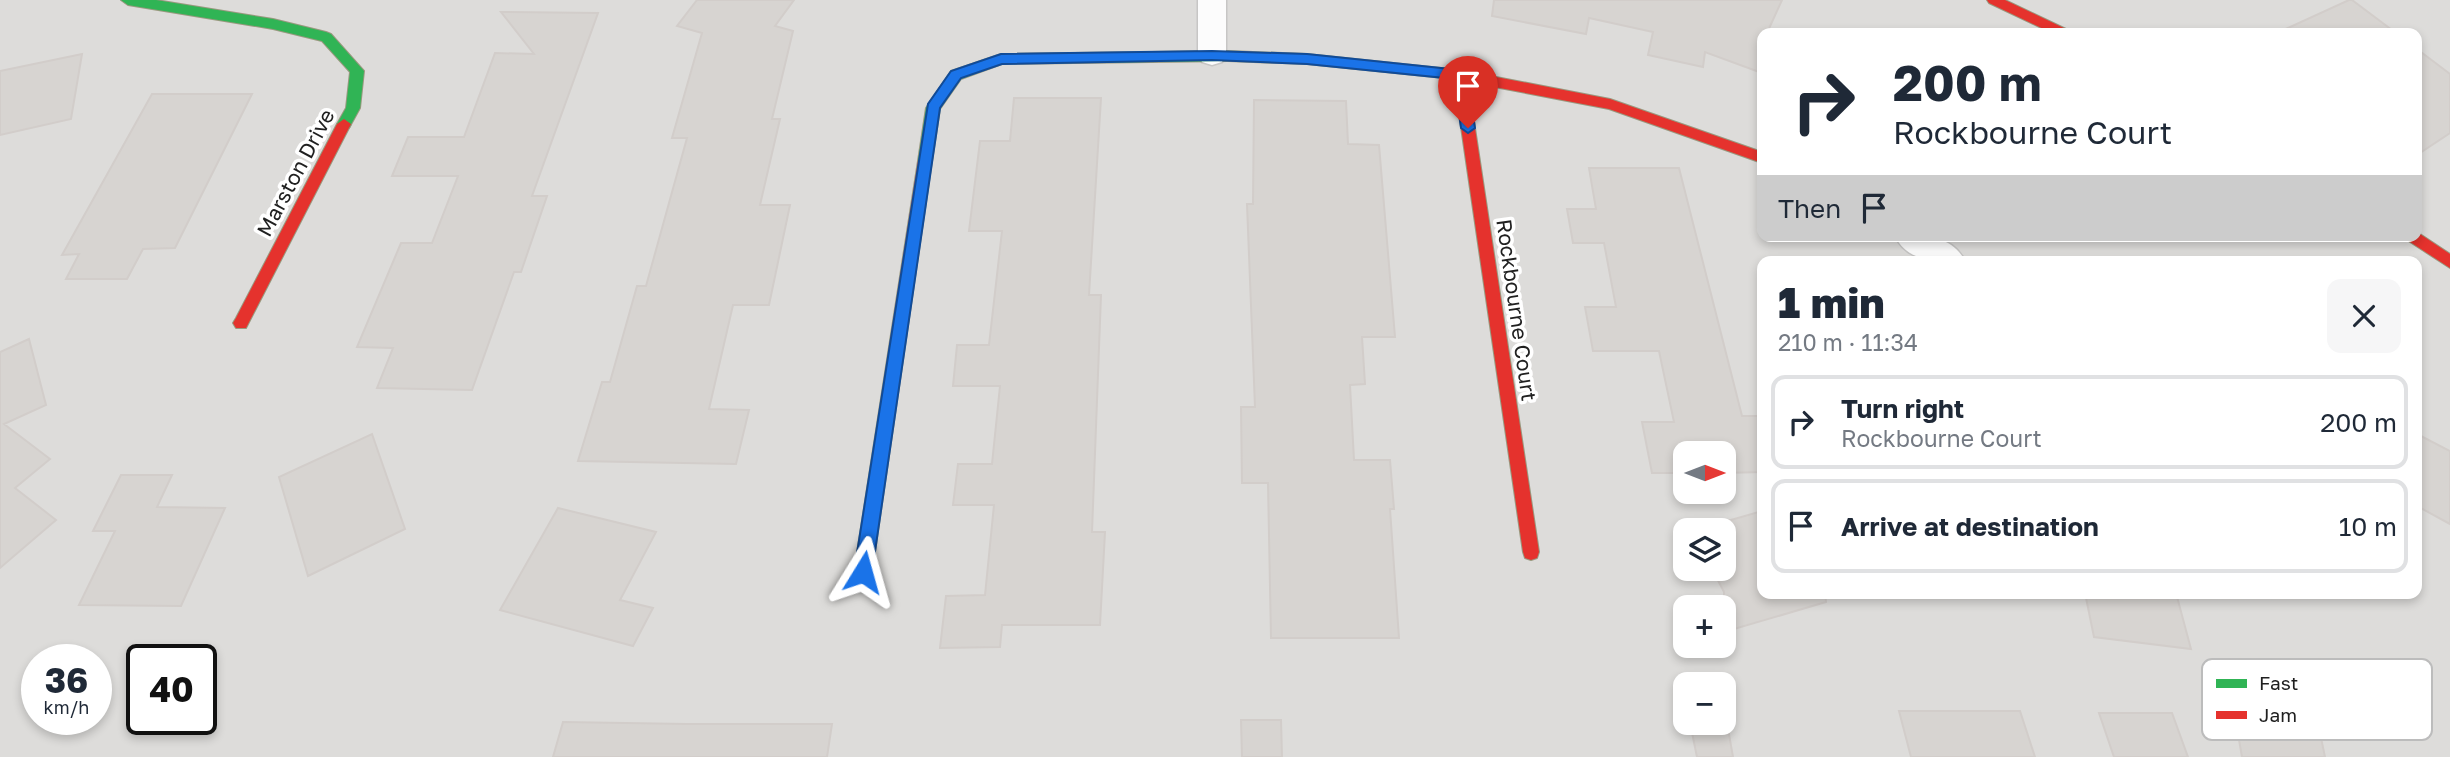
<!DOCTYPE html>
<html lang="en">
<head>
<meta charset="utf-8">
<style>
	:root { --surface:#fff; --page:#f6f6f7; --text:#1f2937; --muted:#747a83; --line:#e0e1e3 }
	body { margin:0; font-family:"Golos Text",sans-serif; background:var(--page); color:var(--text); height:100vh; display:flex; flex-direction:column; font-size:26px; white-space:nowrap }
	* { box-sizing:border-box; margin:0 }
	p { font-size:23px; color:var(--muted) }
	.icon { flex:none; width:38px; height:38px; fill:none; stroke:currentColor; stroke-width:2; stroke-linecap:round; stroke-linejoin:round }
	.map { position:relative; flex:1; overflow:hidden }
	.sheet { position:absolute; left:1757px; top:256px; width:665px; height:343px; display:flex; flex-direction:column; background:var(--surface); border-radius:14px; box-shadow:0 4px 10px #0003 }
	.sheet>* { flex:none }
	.banner { position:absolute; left:1757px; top:28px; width:665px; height:214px; border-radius:14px; box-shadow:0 4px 10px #0003; background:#fff; color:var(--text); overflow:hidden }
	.needle { width:46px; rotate:90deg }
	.controls { position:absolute; left:1673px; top:441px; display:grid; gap:14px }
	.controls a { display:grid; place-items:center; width:63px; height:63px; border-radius:14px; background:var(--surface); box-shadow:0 4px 10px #0003; font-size:35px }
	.speed { position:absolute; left:21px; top:644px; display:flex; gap:14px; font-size:35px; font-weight:700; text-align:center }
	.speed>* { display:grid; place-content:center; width:91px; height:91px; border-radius:50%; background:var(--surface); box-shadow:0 4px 10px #0003; line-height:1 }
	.speed small { font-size:18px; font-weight:400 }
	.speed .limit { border:4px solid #111; border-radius:10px; background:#fff; color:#111 }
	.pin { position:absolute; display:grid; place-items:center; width:60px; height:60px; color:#fff; margin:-72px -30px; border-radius:50% 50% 50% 0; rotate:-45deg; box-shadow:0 0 7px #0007 }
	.pin .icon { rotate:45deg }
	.me { position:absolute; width:77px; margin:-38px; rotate:8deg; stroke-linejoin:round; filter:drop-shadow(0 0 5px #0008) }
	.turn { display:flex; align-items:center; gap:24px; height:147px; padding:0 21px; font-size:32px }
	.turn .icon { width:91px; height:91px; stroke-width:2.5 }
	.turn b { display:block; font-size:49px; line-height:60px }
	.then { display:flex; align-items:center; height:66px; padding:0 21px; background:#0003; gap:14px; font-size:26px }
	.round { display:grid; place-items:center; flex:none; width:74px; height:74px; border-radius:14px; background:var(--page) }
	.head { display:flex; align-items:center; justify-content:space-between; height:119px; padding:0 21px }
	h1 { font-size:42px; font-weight:800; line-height:52px }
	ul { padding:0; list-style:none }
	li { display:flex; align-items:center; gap:21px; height:94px; margin:0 14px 10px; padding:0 7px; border:4px solid var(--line); border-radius:14px }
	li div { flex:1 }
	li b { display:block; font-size:26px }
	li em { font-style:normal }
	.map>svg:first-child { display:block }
	.residential { fill:#dddcda; fill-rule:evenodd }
	.building { fill:#d7d4d1; stroke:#d2cdca; stroke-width:2 }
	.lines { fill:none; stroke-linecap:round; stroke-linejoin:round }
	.street-casing { stroke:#c7c6c5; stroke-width:3 }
	.fast-casing { stroke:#99997f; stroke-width:2 }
	.jam-casing { stroke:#99997f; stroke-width:2 }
	.street { fill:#fcfcfc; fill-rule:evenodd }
	.fast { fill:#30b455; fill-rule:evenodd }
	.jam { fill:#e5322d; fill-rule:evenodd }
	.route { fill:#1a73e8; stroke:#114b97; stroke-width:2 }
	.labels { text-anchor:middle; stroke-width:7; stroke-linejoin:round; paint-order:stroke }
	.street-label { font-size:21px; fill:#202020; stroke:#fff }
	.key { fill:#fff; stroke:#bcbcbc; stroke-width:2 }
	.key-label { font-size:19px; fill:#202020 }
</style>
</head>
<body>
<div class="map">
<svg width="2450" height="757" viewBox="0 0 2450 757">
	<rect width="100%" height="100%" fill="#eeece9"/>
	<path class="residential" d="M0,0H2450V757H0ZM1762,33H2417V236H1762ZM1762,261H2417V593H1762ZM1685,453H1724V492H1685ZM1685,530H1724V569H1685ZM1685,607H1724V646H1685ZM37,660H96V719H37ZM142,660H201V719H142ZM1685,684H1724V723H1685Z"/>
	<path class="building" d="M697,0H794L775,26L793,31L772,119H780L760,205H790L769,305H733L709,409L749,410L736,464L578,461L602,382H610L637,286H646L687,138H672L702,33L677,26Z
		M1494,0H1782L1767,33H1762V73L1705,52L1703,67L1648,55L1653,32L1589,18L1586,34L1492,16Z
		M2352,0L2396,33H2277L2349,0Z
		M501,12L598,13L532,196H547L521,272H514L472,390L377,388L393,348L357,347L401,243H432L458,176H392L408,137H464L495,53L534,54Z
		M2417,49L2450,74V133L2417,155Z
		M82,54L71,119L0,135V71Z
		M152,94H252L175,248L143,249L127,279H66L79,254L62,255Z
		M1014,98H1101L1089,295H1101L1092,532H1105L1100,625H1002L1000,647L940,648L946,596L985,595L994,505H953L958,464H992L1000,386H953L957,345H989L1002,231H969L980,141H1010Z
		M1254,100L1346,101L1348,144L1379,145L1395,337H1362L1365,384L1350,385L1354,460H1390L1394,509H1390L1399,638H1271L1268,483H1242L1241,407H1255L1247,204H1253Z
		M1589,168H1679L1742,416H1762V472L1724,473V453H1685V473H1652L1642,422H1674L1659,351H1593L1585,307H1616L1604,243H1573L1567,209H1596Z
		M29,339L46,405L4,424L50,459L15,488L56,520L0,568V352Z
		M372,434L405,529L308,576L279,477Z
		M2417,434L2450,451V524L2417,506Z
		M121,475H172L157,507L225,508L181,606L79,605L115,531H93Z
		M558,508L656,532L620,600L653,608L633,646L500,610Z
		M1762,511V593H1825L1826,602L1724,632V592L1712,569H1724V530H1696Z
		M2085,593H2176L2191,649L2094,637Z
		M1899,711H2020L2035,757H1911Z
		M2234,711L2319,728L2325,757H2242Z
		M2099,713H2172L2188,757H2114Z
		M1241,720H1281L1282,757H1242Z
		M563,722L687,724H832L827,757H553Z
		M1690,723H1727L1733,757H1697Z"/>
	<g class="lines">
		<g class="street-casing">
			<path id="street" d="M1198,0H1226V55L1222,62L1212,65L1202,62L1198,55Z
				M1895,236C1921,236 1951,233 1965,261C1938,261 1909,264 1895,236Z"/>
		</g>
		<g class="fast-casing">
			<path id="fast" d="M121,0H156L273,19L326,32L331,34L364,71L360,108L349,128H339L337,124L346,108L350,72L322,41L273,29L128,5Z
				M1228,51L1235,56L1228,61L1002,64L961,79L940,109L932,161L925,166L918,161L926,108L951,71L1001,54Z"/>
		</g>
		<g class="jam-casing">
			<path id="jam" d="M1987,0H2005L2068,30L2070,33H2052L1989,3Z
				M1228,51L1307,54L1460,70L1610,99L1762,152V163L1609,109L1468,82L1539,552L1537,558L1531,560L1525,558L1523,552L1454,79L1307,64L1228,61L1221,56Z
				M344,119L351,124L246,328H236L233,323L236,318L337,124Z
				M925,156L932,161L872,572L869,578L863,580L857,578L854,572L918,161Z
				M2417,232L2450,254V268L2407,240L2405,236H2417Z"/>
		</g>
		<use href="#street" class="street"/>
		<use href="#fast" class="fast"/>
		<use href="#jam" class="jam"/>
	</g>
	<path class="route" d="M1212,51L1307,54L1460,70L1467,75L1475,128L1468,133L1461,128L1454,79L1307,64L1212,60L1002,64L961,78L940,108L872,572L869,578H857L854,572L928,104L951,71L1001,54Z"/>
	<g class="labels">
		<g class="street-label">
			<text transform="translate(296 173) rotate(-62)" y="7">Marston Drive</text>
			<text transform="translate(1516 310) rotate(82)" y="7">Rockbourne Court</text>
		</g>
	</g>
	<rect x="2202" y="659" width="230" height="81" rx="10" class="key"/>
	<rect x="2216" y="679" width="31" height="9" fill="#30b455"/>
	<rect x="2216" y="711" width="31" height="8" fill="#e5322d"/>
	<g class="key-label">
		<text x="2259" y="690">Fast</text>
		<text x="2259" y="722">Jam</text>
	</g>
</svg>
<div class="controls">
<a><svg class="needle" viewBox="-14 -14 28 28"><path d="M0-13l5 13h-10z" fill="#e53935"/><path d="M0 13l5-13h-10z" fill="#747a83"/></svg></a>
<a><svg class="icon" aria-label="layers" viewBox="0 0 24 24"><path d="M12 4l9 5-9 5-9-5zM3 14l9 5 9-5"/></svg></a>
<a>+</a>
<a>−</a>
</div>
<div class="speed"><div>36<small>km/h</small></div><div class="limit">40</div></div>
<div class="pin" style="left:1468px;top:128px;background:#d93025"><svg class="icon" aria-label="arrive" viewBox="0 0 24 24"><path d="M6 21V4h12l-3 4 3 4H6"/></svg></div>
<svg class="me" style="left:863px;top:572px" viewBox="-20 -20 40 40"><path d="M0-17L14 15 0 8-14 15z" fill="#1a73e8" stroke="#fff" stroke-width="4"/></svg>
<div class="banner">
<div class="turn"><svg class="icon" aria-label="right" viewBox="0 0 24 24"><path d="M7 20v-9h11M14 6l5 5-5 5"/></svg><div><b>200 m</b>Rockbourne Court</div></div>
<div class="then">Then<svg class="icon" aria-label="arrive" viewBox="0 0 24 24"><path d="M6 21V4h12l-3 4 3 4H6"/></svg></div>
</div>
<section class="sheet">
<div class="head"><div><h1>1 min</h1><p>210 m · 11:34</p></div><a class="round"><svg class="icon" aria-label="close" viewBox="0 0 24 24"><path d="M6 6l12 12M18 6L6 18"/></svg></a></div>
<ul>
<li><svg class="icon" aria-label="right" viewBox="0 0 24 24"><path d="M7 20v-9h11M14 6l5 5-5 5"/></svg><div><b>Turn right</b><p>Rockbourne Court</p></div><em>200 m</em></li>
<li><svg class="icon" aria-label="arrive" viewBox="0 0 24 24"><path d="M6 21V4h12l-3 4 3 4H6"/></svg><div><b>Arrive at destination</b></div><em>10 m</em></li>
</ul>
</section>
</div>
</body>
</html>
